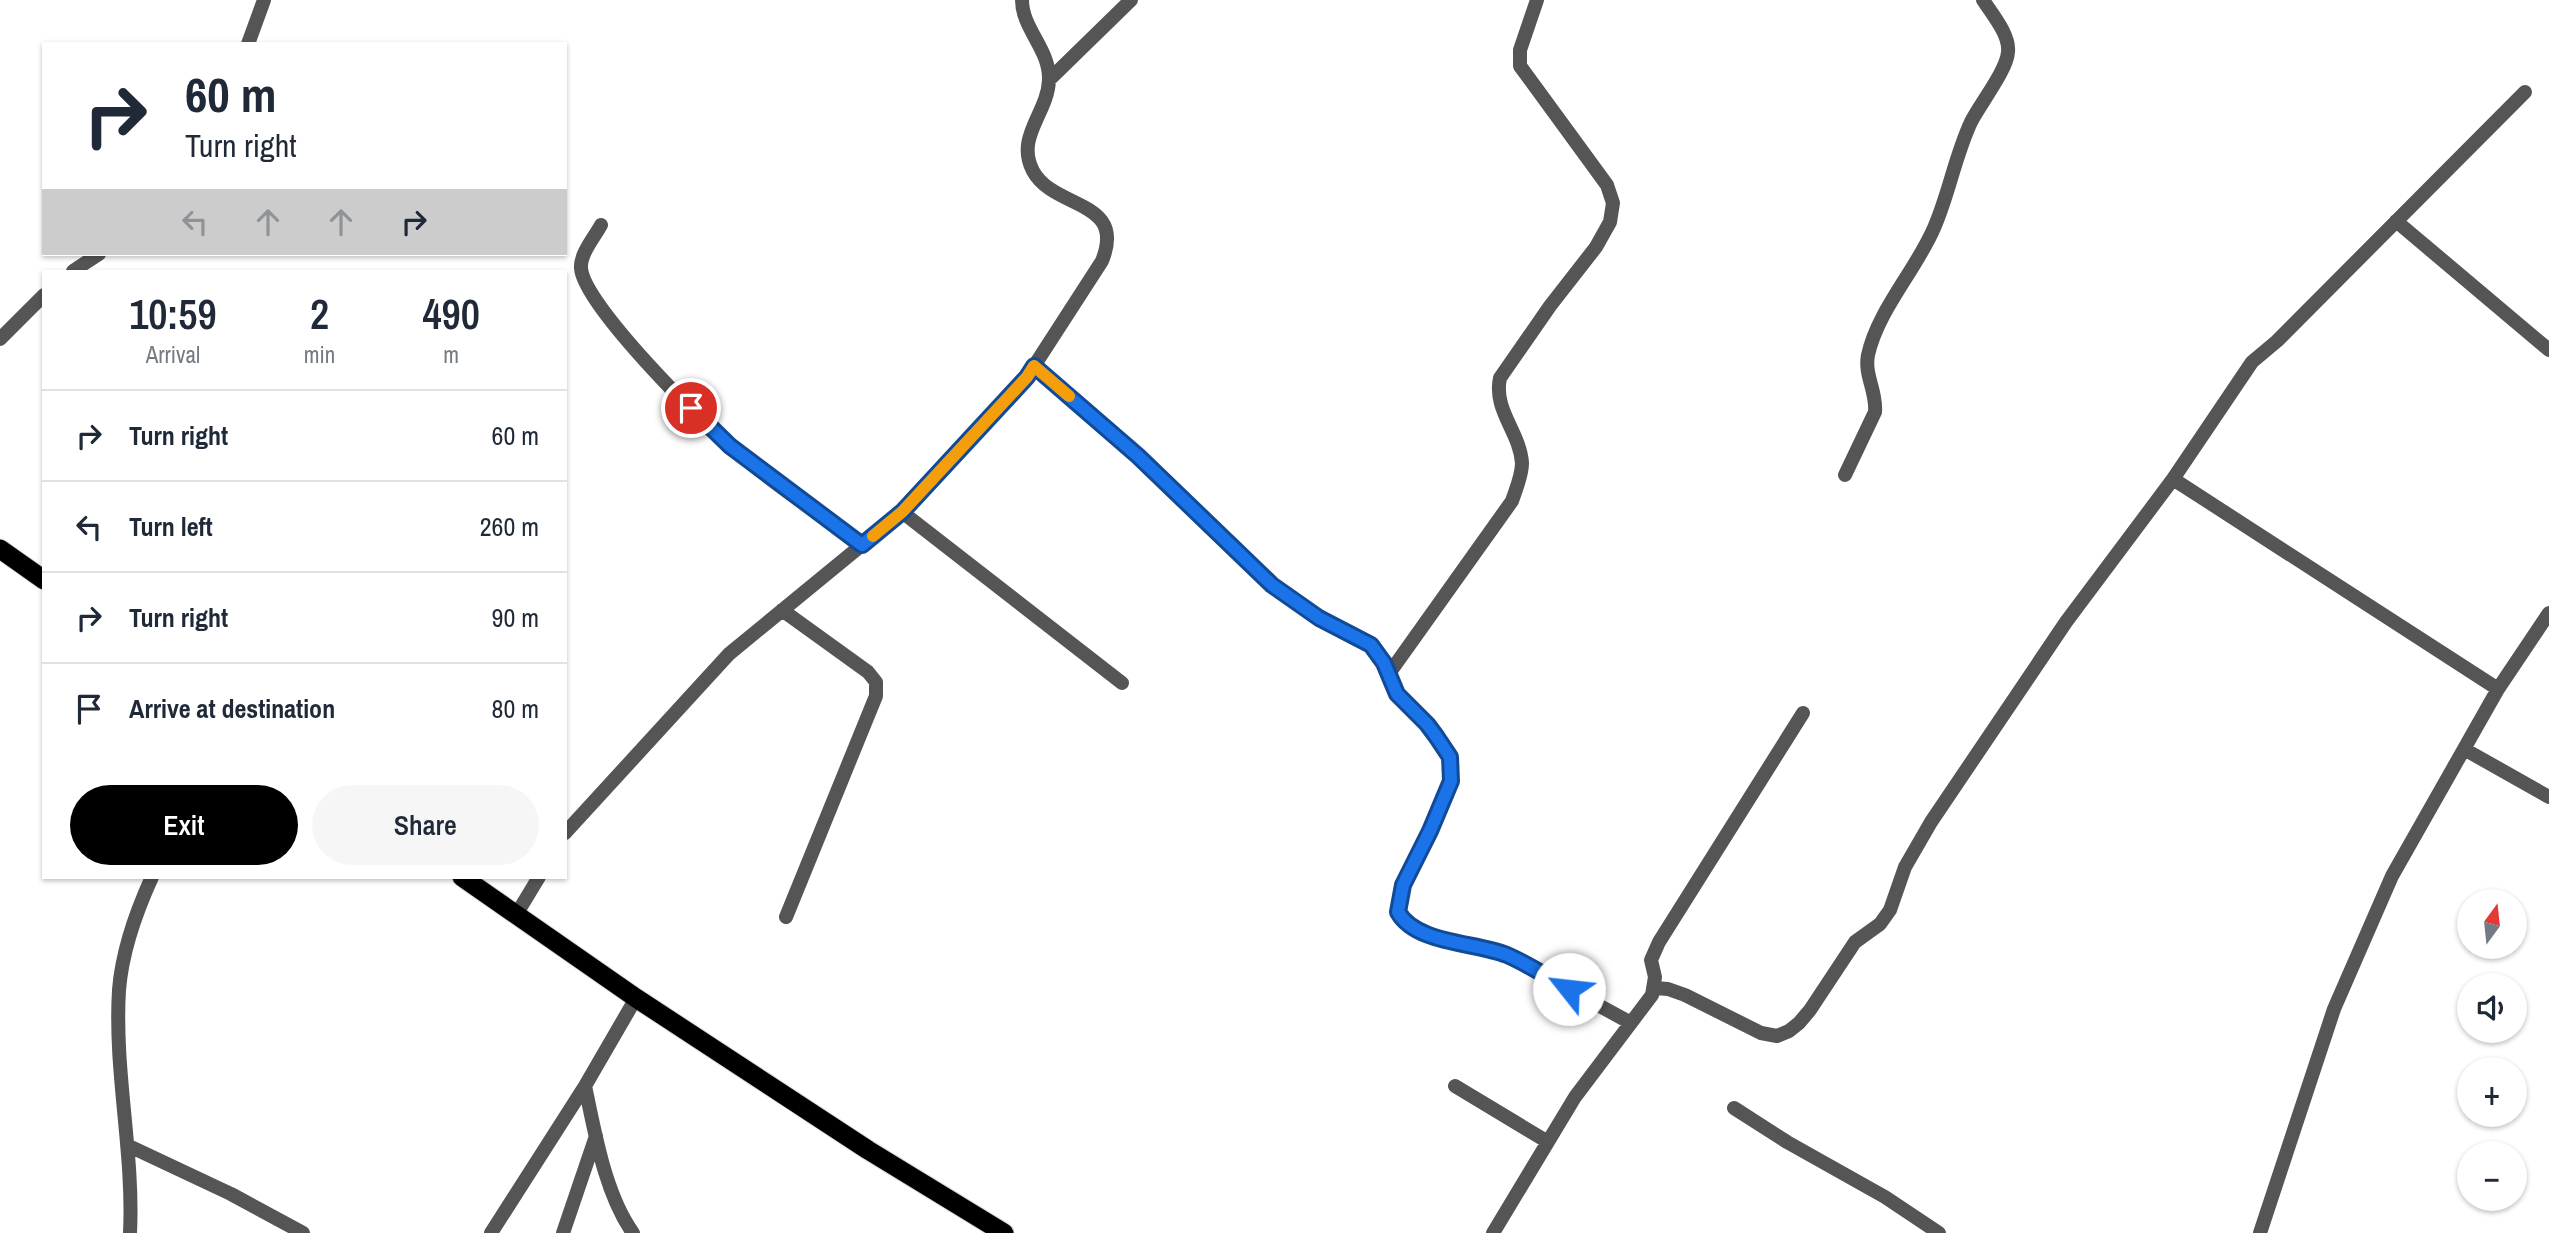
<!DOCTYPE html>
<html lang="en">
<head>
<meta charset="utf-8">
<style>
	:root { --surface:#fff; --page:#f6f6f7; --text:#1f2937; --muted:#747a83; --line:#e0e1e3; --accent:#000 }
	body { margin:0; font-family:"Archivo Narrow",sans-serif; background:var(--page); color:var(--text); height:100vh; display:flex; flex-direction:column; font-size:26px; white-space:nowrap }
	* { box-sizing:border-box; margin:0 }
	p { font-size:23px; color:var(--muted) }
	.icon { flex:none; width:38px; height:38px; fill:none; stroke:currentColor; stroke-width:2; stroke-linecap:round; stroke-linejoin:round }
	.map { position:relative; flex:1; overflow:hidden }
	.details { position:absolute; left:42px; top:270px; width:525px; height:609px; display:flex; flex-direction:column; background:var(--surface); border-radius:0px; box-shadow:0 2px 5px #0004 }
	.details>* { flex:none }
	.hud { position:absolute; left:42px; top:42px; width:525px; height:214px; border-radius:0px; box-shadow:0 2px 5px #0004; background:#fff; color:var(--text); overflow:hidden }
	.needle { width:46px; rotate:15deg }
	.fabs { position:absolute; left:2457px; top:889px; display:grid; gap:14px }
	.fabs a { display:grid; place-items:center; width:70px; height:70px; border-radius:50%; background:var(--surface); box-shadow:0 2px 5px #0004; font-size:35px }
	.pin { position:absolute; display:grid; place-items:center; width:60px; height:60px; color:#fff; margin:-30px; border:4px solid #fff; border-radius:50%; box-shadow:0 2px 7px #0007 }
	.me { position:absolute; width:77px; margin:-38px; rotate:299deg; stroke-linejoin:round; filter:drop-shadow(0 0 5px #0008) }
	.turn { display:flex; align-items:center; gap:24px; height:147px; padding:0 28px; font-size:32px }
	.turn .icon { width:91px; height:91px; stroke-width:2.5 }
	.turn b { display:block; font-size:49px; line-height:60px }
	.lanes { display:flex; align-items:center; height:66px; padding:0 28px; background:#0003; justify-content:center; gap:35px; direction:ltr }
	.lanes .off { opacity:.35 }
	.eta { display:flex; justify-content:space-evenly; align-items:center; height:119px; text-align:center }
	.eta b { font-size:42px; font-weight:600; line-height:49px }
	.cta { display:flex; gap:14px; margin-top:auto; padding:14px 28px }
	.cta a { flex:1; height:80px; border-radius:42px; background:var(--accent); color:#fff; font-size:28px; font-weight:600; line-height:80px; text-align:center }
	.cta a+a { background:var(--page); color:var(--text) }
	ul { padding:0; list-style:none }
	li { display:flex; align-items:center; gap:21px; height:91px; padding:0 28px; border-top:2px solid var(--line) }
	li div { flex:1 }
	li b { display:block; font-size:26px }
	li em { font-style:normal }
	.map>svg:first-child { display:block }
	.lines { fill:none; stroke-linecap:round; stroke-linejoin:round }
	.trunk-casing { stroke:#dbdbdb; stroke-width:21 }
	.minor { stroke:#555; stroke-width:14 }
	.trunk { stroke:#000; stroke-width:19 }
	.route-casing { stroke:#114b97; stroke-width:18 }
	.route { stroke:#1a73e8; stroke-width:12 }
	.slow { stroke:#f59e0b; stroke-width:12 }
</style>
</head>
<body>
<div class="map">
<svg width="2549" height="1233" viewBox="0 0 2549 1233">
	<rect width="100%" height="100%" fill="#fff"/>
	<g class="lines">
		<g class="trunk-casing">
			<path id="trunk" d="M0,549L44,580
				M462,877L636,998L868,1150L1004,1233"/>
		</g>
		<path class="minor" d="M248,44L264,0
			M1049,80L1131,0
			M2396,221L2549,350
			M601,225C594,238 580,254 581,268C583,304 700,420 730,446C771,482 818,513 862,545
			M73,271L99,254
			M0,339L44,295
			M1035,366L1138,456L1272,585L1319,618L1371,645L1378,653L1397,694L1428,724L1450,757L1451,781L1430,831L1403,885L1398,912L1404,922L1420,931L1451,942L1485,948L1508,956L1631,1023
			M1845,475L1875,412C1877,392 1864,375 1868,355C1878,310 1916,270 1934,228C1949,194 1955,156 1971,122C1980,104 2007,70 2008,52C2010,35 1992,14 1983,0
			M2173,479L2498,689
			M902,512L1122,683
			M782,610L868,672L876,682V696L786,917
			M1388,675L1512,501C1516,489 1522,476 1522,463C1520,432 1493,410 1500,378L1550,306L1596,247L1610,222L1613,203L1607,185L1520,66V50L1537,0
			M2464,749L2549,797
			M565,833L729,654L902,512L1027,377L1102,261C1127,199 1054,210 1033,171C1015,137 1048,113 1049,80C1050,49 1022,29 1022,0
			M516,915L539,877
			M1655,988L1668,989L1685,995L1761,1033L1777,1036L1789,1031L1799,1023L1810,1010L1855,942L1880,924L1890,910L1905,867L1931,822L2066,622L2173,479L2252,362L2277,341L2525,92
			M585,1086C595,1133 605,1194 633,1233
			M1455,1086L1548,1142
			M1734,1108L1787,1142L1885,1197L1939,1233
			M129,1146L231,1194L303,1233
			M130,1233C134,1152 114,1072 119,990C122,952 136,912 152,877
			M491,1233L585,1086L636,998
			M563,1233L596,1136
			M1493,1233L1575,1097L1652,995L1655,977L1651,960L1659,942L1803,713
			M2260,1233L2334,1009L2392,876L2498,689L2549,613"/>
		<use href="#trunk" class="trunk"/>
	</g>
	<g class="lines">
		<g class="route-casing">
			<path id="route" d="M691,408L730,446L862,545L902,512L1027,377L1034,366L1138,456L1272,585L1319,618L1371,645L1384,663L1397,694L1427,724L1436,736L1450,757L1451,781L1430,831L1403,885L1398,912C1416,944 1475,942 1507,955C1528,964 1549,978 1569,989"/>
		</g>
		<use href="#route" class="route"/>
		<path class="slow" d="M873,536L902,512L1027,377L1034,366L1069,396"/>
	</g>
</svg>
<div class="fabs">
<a><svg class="needle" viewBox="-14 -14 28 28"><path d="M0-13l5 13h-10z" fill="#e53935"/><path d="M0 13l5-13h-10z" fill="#747a83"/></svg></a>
<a><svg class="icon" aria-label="sound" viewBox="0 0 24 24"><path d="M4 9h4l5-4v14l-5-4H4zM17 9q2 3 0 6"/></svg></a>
<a>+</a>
<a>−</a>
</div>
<div class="pin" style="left:691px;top:408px;background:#d93025"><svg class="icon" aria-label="arrive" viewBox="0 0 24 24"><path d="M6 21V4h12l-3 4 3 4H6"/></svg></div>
<svg class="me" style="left:1569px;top:989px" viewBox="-20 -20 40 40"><circle r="19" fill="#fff"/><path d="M0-13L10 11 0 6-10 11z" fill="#1a73e8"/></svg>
<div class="hud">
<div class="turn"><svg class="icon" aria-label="right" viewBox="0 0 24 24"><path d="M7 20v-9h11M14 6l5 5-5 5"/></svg><div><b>60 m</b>Turn right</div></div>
<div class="lanes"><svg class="icon off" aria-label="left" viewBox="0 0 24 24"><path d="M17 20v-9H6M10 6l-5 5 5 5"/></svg><svg class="icon off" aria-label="ahead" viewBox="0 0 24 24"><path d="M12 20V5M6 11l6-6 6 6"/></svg><svg class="icon off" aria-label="ahead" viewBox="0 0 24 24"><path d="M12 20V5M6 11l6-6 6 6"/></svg><svg class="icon" aria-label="right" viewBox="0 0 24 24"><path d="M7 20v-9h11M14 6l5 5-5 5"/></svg></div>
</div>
<section class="details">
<div class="eta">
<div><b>10:59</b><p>Arrival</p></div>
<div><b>2</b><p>min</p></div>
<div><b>490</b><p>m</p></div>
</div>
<ul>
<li><svg class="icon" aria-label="right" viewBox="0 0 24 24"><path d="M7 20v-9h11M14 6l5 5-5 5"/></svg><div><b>Turn right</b></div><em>60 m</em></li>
<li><svg class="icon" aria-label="left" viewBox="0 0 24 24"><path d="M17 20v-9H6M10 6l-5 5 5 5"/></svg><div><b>Turn left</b></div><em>260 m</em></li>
<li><svg class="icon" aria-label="right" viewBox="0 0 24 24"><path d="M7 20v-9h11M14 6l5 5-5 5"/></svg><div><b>Turn right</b></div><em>90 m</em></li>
<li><svg class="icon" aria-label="arrive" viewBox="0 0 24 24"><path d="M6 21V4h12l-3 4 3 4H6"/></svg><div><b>Arrive at destination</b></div><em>80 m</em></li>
</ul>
<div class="cta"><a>Exit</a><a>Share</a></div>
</section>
</div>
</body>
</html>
